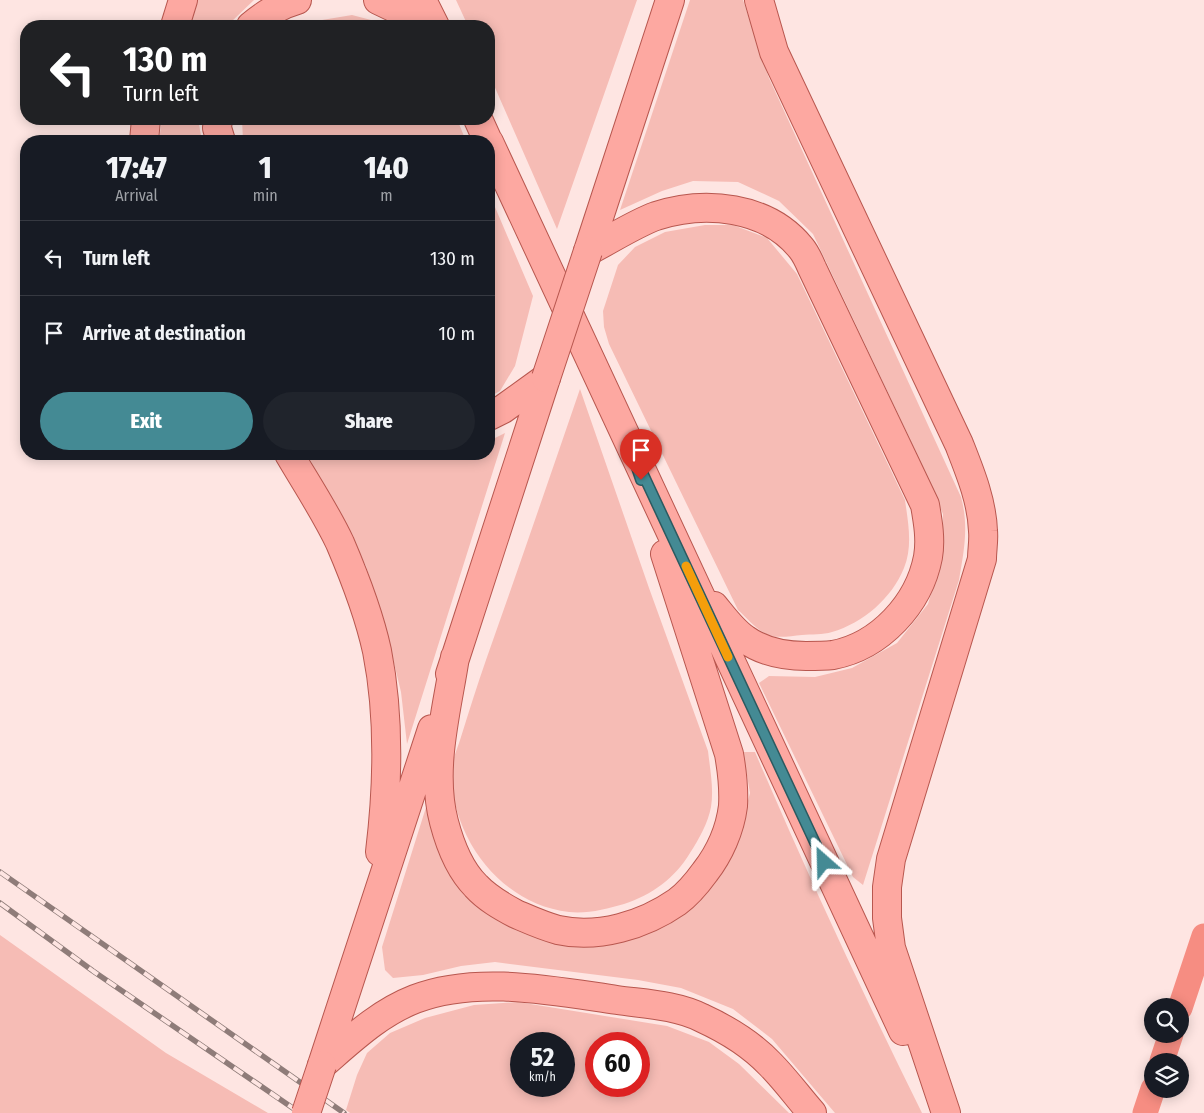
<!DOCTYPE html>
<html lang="en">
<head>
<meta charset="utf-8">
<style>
	:root { --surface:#171b24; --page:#20242c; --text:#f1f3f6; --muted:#9ea1a6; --line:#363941; --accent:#448a94 }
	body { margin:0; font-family:"Fira Sans Condensed",sans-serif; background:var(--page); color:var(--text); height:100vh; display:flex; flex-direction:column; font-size:19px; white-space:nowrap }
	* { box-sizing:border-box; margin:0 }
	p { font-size:16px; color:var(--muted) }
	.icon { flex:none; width:28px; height:28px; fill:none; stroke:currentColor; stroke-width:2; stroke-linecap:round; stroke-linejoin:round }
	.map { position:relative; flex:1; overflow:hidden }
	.details { position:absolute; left:20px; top:135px; width:475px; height:325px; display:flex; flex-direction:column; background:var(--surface); border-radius:20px; box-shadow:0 2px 12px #0003 }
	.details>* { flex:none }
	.banner { position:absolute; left:20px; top:20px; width:475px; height:105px; border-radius:20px; box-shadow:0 2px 12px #0003; background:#202124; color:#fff; overflow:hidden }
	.tools { position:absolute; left:1144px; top:998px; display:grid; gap:10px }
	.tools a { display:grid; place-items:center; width:45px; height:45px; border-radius:50%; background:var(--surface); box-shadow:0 2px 12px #0003; font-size:25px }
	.speed { position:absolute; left:510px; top:1032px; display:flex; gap:10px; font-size:25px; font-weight:700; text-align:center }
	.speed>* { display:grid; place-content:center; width:65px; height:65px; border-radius:50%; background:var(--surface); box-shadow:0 2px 12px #0003; line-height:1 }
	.speed small { font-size:12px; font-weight:400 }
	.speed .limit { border:8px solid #d22; background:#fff; color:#111 }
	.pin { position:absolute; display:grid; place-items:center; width:42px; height:42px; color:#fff; margin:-51px -21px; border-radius:50% 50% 50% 0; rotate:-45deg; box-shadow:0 0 5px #0007 }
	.pin .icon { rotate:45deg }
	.me { position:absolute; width:55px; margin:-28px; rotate:335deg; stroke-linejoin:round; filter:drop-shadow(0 0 4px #0008) }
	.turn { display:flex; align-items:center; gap:18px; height:105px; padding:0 20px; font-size:22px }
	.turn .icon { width:65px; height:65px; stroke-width:2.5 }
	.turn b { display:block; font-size:35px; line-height:42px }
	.eta { display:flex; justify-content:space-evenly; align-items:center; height:85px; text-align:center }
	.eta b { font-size:30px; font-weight:800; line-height:35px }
	.action { display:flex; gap:10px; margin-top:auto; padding:10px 20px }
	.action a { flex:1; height:58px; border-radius:30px; background:var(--accent); color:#fff; font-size:20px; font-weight:800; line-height:58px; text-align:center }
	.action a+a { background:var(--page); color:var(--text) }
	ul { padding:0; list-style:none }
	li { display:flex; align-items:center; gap:15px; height:75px; padding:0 20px; border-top:1px solid var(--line) }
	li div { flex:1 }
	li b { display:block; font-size:19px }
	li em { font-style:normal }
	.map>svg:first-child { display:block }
	.green { fill:#f6bcb5; fill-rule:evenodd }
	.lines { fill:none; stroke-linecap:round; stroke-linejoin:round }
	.canal { stroke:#f68d82; stroke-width:25 }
	.major-casing { stroke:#b8574f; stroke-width:30 }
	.major { stroke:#fda8a1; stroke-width:28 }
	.rail-casing { stroke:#8f7c79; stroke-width:5.5 }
	.rail { stroke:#fee5e2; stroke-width:4; stroke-dasharray:11; stroke-linecap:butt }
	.major-bridge-casing { stroke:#b8574f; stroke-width:30; stroke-linecap:butt }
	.major-bridge { stroke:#fda8a1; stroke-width:28 }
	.route-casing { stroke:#2c5a60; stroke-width:12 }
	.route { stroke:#448a94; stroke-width:9 }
	.slow { stroke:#f59e0b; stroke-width:9 }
</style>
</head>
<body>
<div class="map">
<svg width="1204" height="1113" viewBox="0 0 1204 1113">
	<rect width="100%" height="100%" fill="#fee5e2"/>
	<path class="green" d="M196,0H254L231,22L228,26H188Z
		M456,0H637L557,229L489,74V26H468Z
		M690,0H743L769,78L961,497C969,526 964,551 959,580L863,885L853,877L759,683L769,676L815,677L852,668L897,643L928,604L942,557L943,514L909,437L813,234L779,201L738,182L693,181L662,191L620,210Z
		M352,15L394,26H304L316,21Z
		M162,119H198L202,141H159Z
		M242,119H457L466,141H243Z
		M489,193L533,296L515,366L500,391L489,397Z
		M705,225H733L767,238L797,274L905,500C908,522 913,546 904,568C892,598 863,623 832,632C823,635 811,634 802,635C792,636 780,638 771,636C758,632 747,618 738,610L609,344L604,327L603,311L618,265L635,247L665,232Z
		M580,389L649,588L708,751C710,769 714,789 711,807C708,823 699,839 690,853C675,878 652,895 624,904C607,909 587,914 569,912C500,904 451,837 451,770C452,760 458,747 461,737C469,711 477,686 486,660C518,570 549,479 580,389Z
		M505,433L407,744L401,692L386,630L366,566L307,454H489V441Z
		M743,752H755C807,874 863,994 922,1113H835L772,1039L733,1009L681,988L638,980L495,962L461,966L423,975L393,978L385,970L382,947L428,801L438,849L558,940L693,904L735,851L750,793Z
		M0,935L166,1053L268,1113H0Z
		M518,1002L667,1026L709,1042L739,1064L789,1113H350L346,1110L357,1075L367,1053L390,1033L425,1018L474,1005ZM521,1044H564V1086H521ZM596,1044H639V1086H596Z"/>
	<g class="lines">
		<path class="canal" d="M1180,1008L1204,936
			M1162,1061L1171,1034
			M1145,1113L1153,1089"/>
		<g class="major-casing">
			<path id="major" d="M378,0L401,11L418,26
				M422,0L435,26
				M759,0L774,52L959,444C970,472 982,501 983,531C984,540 982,550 982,559L891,859L887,887V918L891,948L946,1113
				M175,26L183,0
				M251,26C265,14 279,5 297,0
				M218,119L217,128L221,141
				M478,119L488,141
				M144,141L146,119
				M489,142L903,1031
				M588,251C610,240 634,224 656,216C705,200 767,206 801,248C806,254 809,261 812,268L925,505C928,522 931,540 928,557C919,604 880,646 833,655C824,656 815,656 806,656C785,656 763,652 745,639C733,631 723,617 714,606
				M588,251L670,0
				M489,416L503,409L546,378
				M289,454C306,483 326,513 340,543C355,578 369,614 377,651C390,717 388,786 380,852
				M455,657C447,710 430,769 444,822C450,845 459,869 476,886C487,898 501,906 516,914C530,920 543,926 558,930C598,939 644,925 677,902C688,894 697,883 705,872C719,854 730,830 733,806C734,789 732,771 729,754L665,554
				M450,674L546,378
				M323,1064C352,1039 379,1013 415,999C477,975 554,991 617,1000C645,1004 676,1005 702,1018C726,1029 752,1045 770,1064C785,1079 798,1097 812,1113
				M322,1065L432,729"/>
		</g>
		<use href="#major" class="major"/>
		<g class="rail-casing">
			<path id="rail" d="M0,872L344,1113
				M0,903L93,971L300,1113"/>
		</g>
		<use href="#rail" class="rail"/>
		<g class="major-bridge-casing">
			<path id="major-bridge" d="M546,378L588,251
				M306,1113L322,1065"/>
		</g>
		<use href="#major-bridge" class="major-bridge"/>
	</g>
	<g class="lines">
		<g class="route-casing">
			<path id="route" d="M641,480L629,444L824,862"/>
		</g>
		<use href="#route" class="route"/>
		<path class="slow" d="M686,566L728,657"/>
	</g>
</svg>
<div class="tools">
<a><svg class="icon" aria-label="search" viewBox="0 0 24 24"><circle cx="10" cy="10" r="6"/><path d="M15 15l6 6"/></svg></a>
<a><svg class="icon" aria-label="layers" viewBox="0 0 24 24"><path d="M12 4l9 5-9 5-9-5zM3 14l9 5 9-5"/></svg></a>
</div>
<div class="speed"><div>52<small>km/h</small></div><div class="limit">60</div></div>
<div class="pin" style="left:641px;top:480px;background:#d93025"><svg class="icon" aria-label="arrive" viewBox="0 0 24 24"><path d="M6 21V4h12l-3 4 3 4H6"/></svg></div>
<svg class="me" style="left:824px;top:862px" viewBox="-20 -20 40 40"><path d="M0-17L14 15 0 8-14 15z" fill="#448a94" stroke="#fff" stroke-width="4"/></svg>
<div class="banner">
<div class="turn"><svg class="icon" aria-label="left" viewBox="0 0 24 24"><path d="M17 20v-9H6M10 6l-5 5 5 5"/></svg><div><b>130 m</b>Turn left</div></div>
</div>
<section class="details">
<div class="eta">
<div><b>17:47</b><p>Arrival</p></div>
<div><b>1</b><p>min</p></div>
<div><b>140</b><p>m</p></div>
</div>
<ul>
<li><svg class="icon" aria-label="left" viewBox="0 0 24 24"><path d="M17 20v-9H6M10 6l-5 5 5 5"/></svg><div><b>Turn left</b></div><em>130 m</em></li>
<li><svg class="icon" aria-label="arrive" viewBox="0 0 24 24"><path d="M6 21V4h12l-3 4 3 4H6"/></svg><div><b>Arrive at destination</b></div><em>10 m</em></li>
</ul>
<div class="action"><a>Exit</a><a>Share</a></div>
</section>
</div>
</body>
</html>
